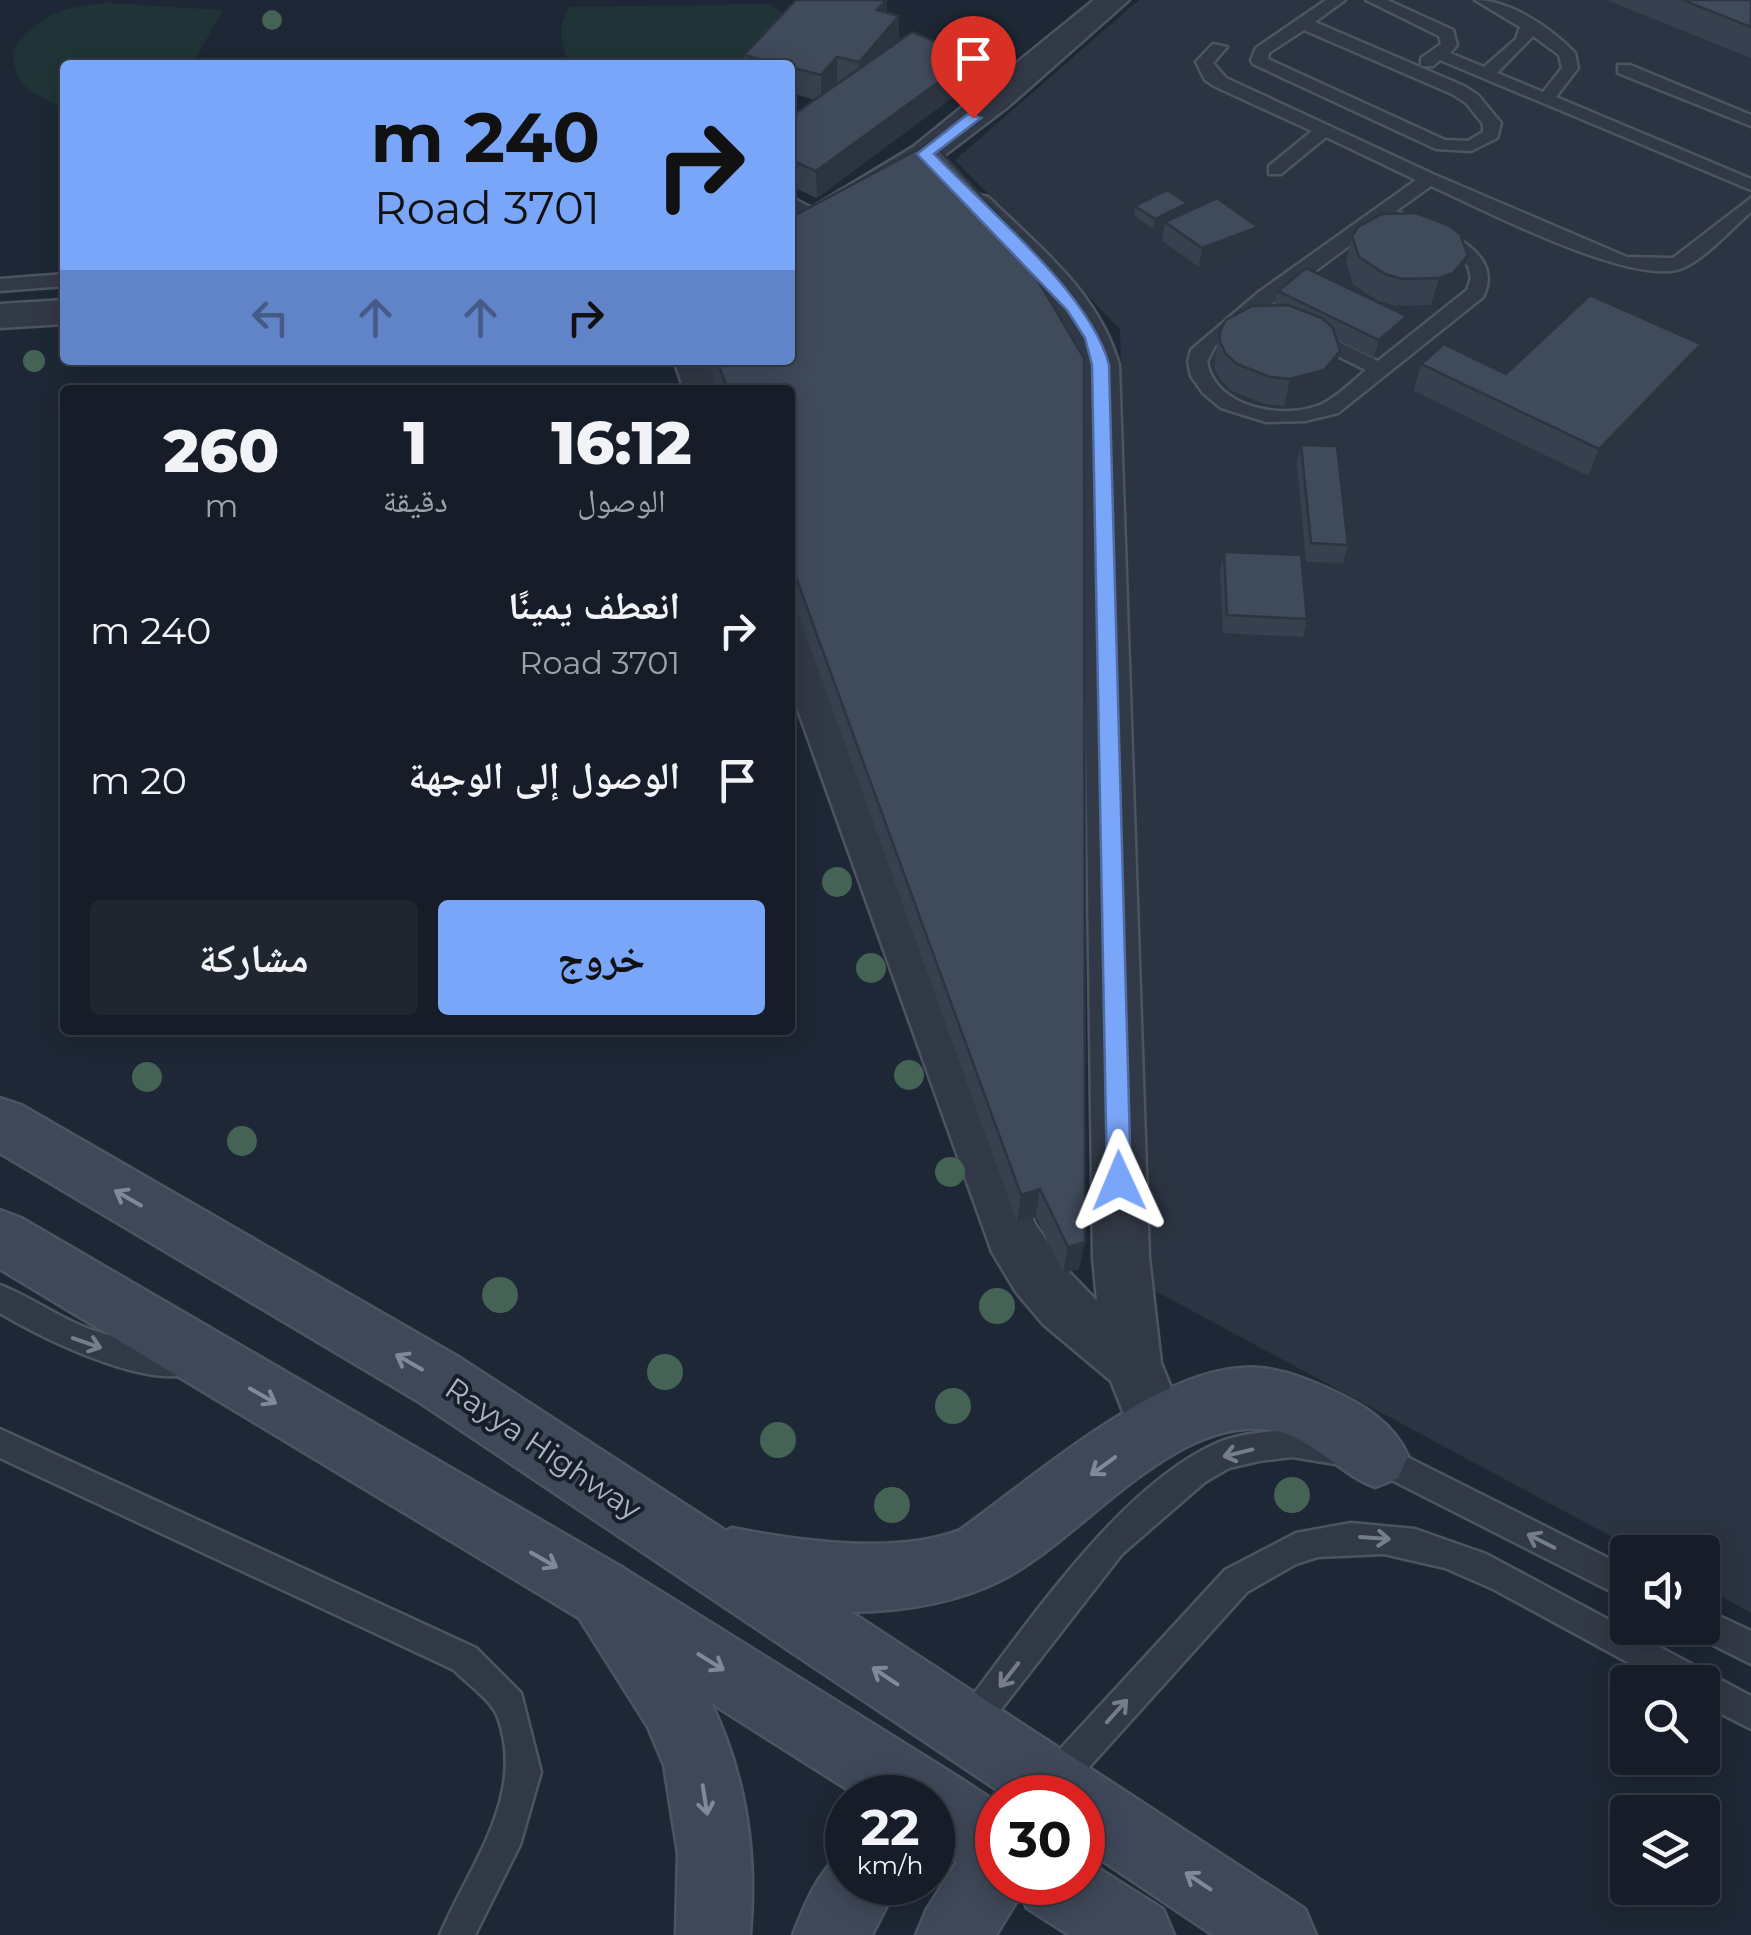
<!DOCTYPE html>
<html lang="ar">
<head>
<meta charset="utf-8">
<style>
	:root { --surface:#161d28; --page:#1f2630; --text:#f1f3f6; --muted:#9ea2a8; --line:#353b45; --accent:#7aa6fa }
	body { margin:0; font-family:Montserrat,"Noto Naskh Arabic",sans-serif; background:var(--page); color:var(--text); direction:rtl; height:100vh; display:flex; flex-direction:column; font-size:38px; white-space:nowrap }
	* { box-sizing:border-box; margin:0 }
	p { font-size:32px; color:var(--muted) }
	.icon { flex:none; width:55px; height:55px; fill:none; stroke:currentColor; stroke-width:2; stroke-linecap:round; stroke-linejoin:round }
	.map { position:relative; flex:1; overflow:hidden; direction:ltr }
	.details { position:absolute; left:60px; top:385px; width:735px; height:650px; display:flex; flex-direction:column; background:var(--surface); border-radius:10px; box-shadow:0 5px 25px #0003,0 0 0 2px var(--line); direction:rtl }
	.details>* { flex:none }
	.guide { position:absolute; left:60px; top:60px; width:735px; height:305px; border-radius:10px; box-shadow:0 5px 25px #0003,0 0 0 2px var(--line); direction:rtl; background:#7aa6fa; color:#111; overflow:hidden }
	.buttons { position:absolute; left:1610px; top:1535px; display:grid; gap:20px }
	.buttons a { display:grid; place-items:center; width:110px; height:110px; border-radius:10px; background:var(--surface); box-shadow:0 5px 25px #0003,0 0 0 2px var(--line); font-size:50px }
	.speed { position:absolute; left:825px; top:1775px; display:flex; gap:20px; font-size:50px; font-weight:700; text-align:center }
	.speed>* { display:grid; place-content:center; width:130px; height:130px; border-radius:50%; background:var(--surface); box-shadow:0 5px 25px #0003,0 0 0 2px var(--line); line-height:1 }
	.speed small { font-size:25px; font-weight:400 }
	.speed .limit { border:15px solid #d22; background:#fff; color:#111 }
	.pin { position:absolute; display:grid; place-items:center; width:85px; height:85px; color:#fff; margin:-102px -42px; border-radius:50% 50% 50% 0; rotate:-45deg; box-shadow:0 0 10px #0007 }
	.pin .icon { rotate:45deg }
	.me { position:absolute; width:110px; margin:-55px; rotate:359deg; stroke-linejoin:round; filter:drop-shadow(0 0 8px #0008) }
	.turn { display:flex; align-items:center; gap:35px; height:210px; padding:0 30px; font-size:45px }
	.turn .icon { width:130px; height:130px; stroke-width:2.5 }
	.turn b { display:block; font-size:70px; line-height:85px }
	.lanes { display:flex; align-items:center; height:95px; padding:0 30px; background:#0003; justify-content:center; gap:50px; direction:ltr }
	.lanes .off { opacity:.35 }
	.eta { display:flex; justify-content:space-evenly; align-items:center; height:170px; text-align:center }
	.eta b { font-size:60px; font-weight:800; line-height:70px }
	.action { display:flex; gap:20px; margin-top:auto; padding:20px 30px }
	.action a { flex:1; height:115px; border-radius:10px; background:var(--accent); color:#111; font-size:40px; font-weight:800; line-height:115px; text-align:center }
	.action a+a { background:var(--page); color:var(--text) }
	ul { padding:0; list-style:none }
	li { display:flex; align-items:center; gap:30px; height:150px; padding:0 30px }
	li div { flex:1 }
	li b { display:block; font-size:38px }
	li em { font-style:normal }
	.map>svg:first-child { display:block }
	.airport { fill:#2c3443 }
	.green { fill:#203336 }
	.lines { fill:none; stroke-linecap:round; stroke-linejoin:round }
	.lane-casing { stroke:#4c5461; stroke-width:5 }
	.street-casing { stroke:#4c5461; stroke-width:5 }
	.secondary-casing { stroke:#4c5461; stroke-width:5 }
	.lane { fill:#323946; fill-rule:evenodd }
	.street { fill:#323946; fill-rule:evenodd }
	.secondary { fill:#3f4859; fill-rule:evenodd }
	.tree { fill:#446355 }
	.wall { fill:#36404e }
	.shaded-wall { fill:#2c3440 }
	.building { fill:#3f4a5b; stroke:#2c3440; stroke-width:2.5 }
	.oneway { stroke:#808999 }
	.oneway2 { stroke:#757d8b }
	.route { fill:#7aa6fa; stroke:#4f6ca2; stroke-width:2.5 }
	.labels { text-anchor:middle; stroke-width:8; stroke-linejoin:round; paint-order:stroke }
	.street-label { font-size:30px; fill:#abb4c3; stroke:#171e2a }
</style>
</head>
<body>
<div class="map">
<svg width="1751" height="1935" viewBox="0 0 1751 1935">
	<rect width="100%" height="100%" fill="#1e2735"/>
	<path class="airport" d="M1139,0H1751V1613L1703,1586L1702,1552H1640L1144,1285L1120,329L955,160Z"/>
	<path class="green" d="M108,3L223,10L192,65H65V111C34,90 13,92 13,49C44,12 61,7 108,3Z
		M771,4L783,14L752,65H569C561,45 556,26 570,7Z"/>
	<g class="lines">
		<g class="lane-casing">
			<path id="lane" d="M1326,0H1345L1315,22L1464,86L1478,95L1501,123L1497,138L1471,151L1436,149L1253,64L1251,60L1256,48ZM1304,30L1452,94L1466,103L1483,124V132L1468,141L1445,140L1268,59L1269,53Z
				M1366,0H1387L1453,30L1457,45L1450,53L1484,67L1516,39L1520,27L1475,0C1510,0 1551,28 1575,53L1578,68L1556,97L1751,179V190L1440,60L1433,66H1421V58L1441,44L1439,36ZM1533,36L1559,55L1562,68L1543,92L1497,73Z
				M1213,44L1227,47L1213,63L1226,78L1435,175L1627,257L1673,258L1751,198V212C1731,229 1709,255 1685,267C1638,291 1481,208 1431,186L1396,211C1430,225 1508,248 1483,297L1338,413L1305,421L1266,422L1221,408L1203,393L1191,376L1188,362L1191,350L1259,292L1416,180L1326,137L1281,174H1269V166L1312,131L1214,86L1205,80L1196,62ZM1385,219L1445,246L1468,266L1471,278L1467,290L1378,361L1315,330H1301V338L1366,370C1353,381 1337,397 1322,404C1284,421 1215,408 1207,362L1215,346Z
				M1618,65H1630L1751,115V126L1618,73Z
				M790,197L826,215L829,219L820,224L790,209Z
				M65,274V286L0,291V279Z
				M0,1285C32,1297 60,1319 92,1330C125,1342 161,1341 192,1353L196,1363L192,1373C148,1390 39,1337 0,1313Z
				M0,1429L476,1648L521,1693L541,1772L520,1845L475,1935H440C469,1865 528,1795 497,1715C490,1699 466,1683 454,1670L0,1458Z
				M1292,1429L1385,1446L1628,1568V1600L1372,1470L1292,1457L1259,1461L1229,1468L1205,1482L1122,1554L978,1739L967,1744L956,1739L951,1728L956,1717C1023,1631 1117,1487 1217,1443C1240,1433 1267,1432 1292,1429Z
				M1351,1523L1415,1529L1486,1554L1751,1696V1729L1702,1704V1682H1664L1493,1589L1445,1568L1384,1554L1318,1557L1296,1564L1247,1592L1064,1795H1040L1036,1783L1040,1771L1225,1570L1296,1533Z
				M1702,1608L1751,1631V1664L1691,1634L1688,1628H1702Z"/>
		</g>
		<g class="street-casing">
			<path id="street" d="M1094,0H1129L1009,106L937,161L803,244L790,247V221L913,147Z
				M975,194L988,197C1039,247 1099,293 1119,365L1149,1258L1161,1363L1187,1427L1179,1447L1158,1455L1137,1447L1111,1381L1043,1324L1016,1292L992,1252L790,688V610L805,615L812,626L1035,1224L1069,1272L1097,1301L1093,1258L1081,365C1060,288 998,265 957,205L962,197Z
				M65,300V324L0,328V304Z
				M674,360H712L724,390H684Z"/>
		</g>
		<g class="secondary-casing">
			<path id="secondary" d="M0,1098L21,1105L460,1358L726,1531L732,1528C799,1541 896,1555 960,1530C1034,1477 1151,1374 1241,1368C1272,1365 1302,1377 1329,1389C1362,1404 1393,1422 1408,1456L1398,1478L1375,1487C1338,1473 1311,1436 1270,1430C1173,1415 1085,1536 1005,1578C958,1603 904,1611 851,1612L1305,1909L1316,1935H1213L1082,1847V1798H1009L416,1400L0,1153Z
				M0,1210L21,1218L623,1568L952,1773L998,1803V1882H1082V1858L1163,1909L1174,1935H1069L1027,1908L1021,1894L996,1935H916L927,1909L957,1862L932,1845V1798H861L711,1703C746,1775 757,1855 750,1935H676L678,1854L664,1765L648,1727L579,1618L0,1269Z
				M848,1851V1882H899L872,1935H793C803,1909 821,1862 848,1851Z"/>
		</g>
		<use href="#lane" class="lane"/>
		<use href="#street" class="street"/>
		<use href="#secondary" class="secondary"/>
	</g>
	<g class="tree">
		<circle cx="272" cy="20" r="10"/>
		<circle cx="34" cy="361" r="11"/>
		<circle cx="837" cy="882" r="15"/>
		<circle cx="871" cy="968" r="15"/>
		<circle cx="909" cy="1075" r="15"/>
		<circle cx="147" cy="1077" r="15"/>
		<circle cx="242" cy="1141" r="15"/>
		<circle cx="950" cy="1172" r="15"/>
		<circle cx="500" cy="1295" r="18"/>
		<circle cx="997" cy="1306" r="18"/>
		<circle cx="665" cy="1372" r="18"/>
		<circle cx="953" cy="1406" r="18"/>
		<circle cx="778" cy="1440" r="18"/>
		<circle cx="1292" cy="1495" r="18"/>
		<circle cx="892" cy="1505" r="18"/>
	</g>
	<path class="wall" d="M887,0V13L899,16V41L972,83L817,198L790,186V117L815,100L790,93V65H744V55Z
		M1607,0H1751V58Z
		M1187,203L1186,212L1255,245L1199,267L1162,241L1165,223L1153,229L1134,215L1135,206Z
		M1352,236L1460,282L1445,300L1431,305L1396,306L1378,301L1353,284L1346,263Z
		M1278,291L1402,335L1374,358L1337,340L1340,351L1333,378L1317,397L1284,406L1265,404L1232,391L1221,381L1215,369V358L1220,331L1274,306Z
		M707,360H790L1079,1269L1063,1273L1036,1217L1017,1222L790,591V390H718Z
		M1421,364L1506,374L1690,371L1588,476L1414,391Z
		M1301,445L1348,545L1343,563L1306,562L1297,463Z
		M1224,552L1307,619L1303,637L1223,633L1220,570Z"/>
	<path class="shaded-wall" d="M887,0V26L877,10Z
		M899,16V42L859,89V62Z
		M837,57V83L821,102V75Z
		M973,57L972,83L817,198L816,171Z
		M1187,203L1186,212L1153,229L1155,219Z
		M1258,227L1255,245L1199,267L1202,248Z
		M1468,255L1460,282L1445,300L1431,305L1439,278Z
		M1407,316L1402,335L1374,358L1379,340Z
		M1701,344L1690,371L1588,476L1599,449Z
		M1340,351L1333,378L1317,397L1284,406L1290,379Z
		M1040,1189L1036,1217L1017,1222L1021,1195Z
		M1085,1242L1079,1269L1063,1273L1068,1247Z"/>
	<path class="building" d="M796,0H886L877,10L899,16L859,62L837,57L821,75L790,67V65H782L744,55Z
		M1683,0H1751V27Z
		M912,32L973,57L816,171L790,160V117Z
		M932,142L999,215L1084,358L1085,1242L1068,1247L1040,1189L1021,1195L790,561V390H728L717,360H790V218Z
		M1167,190L1187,203L1155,219L1135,206Z
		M1217,198L1258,227L1202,248L1165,222Z
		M1416,213L1448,225L1460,234L1468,255L1453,273L1439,278L1403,279L1385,274L1359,257L1352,236L1358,227L1382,214Z
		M1306,268L1407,316L1379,340L1278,291Z
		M1590,295L1701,344L1599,449L1421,364L1444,344L1506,374Z
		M1288,305L1322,318L1333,328L1340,351L1324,370L1290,379L1270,377L1237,364L1226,354L1220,342V331L1226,320L1252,306Z
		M1301,445L1337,446L1348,545L1311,543Z
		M1224,552L1301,555L1307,619L1227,615Z"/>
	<defs><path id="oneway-shaft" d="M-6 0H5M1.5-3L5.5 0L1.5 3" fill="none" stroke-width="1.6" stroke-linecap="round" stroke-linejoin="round" transform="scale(2.5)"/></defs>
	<g class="oneway">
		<use href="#oneway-shaft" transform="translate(128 1198) rotate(-150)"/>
		<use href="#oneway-shaft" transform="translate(409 1362) rotate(-150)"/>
		<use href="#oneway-shaft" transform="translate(263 1396) rotate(30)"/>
		<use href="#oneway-shaft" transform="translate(1103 1466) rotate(144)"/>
		<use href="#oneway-shaft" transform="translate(544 1560) rotate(30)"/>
		<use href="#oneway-shaft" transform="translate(711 1662) rotate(32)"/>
		<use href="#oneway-shaft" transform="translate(885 1676) rotate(-146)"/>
		<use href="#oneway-shaft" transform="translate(705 1800) rotate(81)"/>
		<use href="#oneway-shaft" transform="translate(1198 1881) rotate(-146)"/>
	</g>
	<g class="oneway2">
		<use href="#oneway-shaft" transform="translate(87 1343) rotate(19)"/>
		<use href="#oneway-shaft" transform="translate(1238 1453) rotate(166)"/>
		<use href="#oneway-shaft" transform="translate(1375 1538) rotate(4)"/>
		<use href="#oneway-shaft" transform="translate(1541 1541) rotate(-153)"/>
		<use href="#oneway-shaft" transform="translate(1009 1675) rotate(128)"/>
		<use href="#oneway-shaft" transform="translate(1117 1711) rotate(-48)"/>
	</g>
	<path class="route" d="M968,114L981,118L934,154C987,209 1091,294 1109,365L1131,1181L1128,1188L1119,1192L1110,1188L1107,1181L1092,365L1085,338L1067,310L917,154Z"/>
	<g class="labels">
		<g class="street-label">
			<text transform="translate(543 1449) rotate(34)" y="10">Rayya Highway</text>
		</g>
	</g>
</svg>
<div class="buttons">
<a><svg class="icon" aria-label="sound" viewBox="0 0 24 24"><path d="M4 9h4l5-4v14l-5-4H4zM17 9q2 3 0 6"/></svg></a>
<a><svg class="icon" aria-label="search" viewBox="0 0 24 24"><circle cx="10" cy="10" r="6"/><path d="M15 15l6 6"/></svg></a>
<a><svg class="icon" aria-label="layers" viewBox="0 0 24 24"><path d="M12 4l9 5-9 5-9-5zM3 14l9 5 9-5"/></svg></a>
</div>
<div class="speed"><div>22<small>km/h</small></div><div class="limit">30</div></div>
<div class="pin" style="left:973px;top:118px;background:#d93025"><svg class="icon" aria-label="arrive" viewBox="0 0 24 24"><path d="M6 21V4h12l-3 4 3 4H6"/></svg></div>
<svg class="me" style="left:1119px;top:1181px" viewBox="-20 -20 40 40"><path d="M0-17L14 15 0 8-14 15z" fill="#7aa6fa" stroke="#fff" stroke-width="4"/></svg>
<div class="guide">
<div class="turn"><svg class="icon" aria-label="right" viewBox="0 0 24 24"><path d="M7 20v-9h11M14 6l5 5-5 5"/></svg><div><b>240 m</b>Road 3701</div></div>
<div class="lanes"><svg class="icon off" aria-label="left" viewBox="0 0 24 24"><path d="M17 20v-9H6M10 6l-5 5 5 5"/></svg><svg class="icon off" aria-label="ahead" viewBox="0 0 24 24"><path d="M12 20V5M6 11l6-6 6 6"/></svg><svg class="icon off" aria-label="ahead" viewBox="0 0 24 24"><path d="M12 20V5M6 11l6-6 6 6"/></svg><svg class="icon" aria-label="right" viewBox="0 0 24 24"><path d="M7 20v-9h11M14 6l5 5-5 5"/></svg></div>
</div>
<section class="details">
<div class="eta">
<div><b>16:12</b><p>الوصول</p></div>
<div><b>1</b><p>دقيقة</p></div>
<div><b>260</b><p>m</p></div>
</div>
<ul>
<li><svg class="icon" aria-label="right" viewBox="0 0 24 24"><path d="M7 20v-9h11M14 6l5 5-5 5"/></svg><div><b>انعطف يمينًا</b><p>Road 3701</p></div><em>240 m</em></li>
<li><svg class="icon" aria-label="arrive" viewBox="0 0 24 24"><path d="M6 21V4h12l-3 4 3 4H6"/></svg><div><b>الوصول إلى الوجهة</b></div><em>20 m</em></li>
</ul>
<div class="action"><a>خروج</a><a>مشاركة</a></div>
</section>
</div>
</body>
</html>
